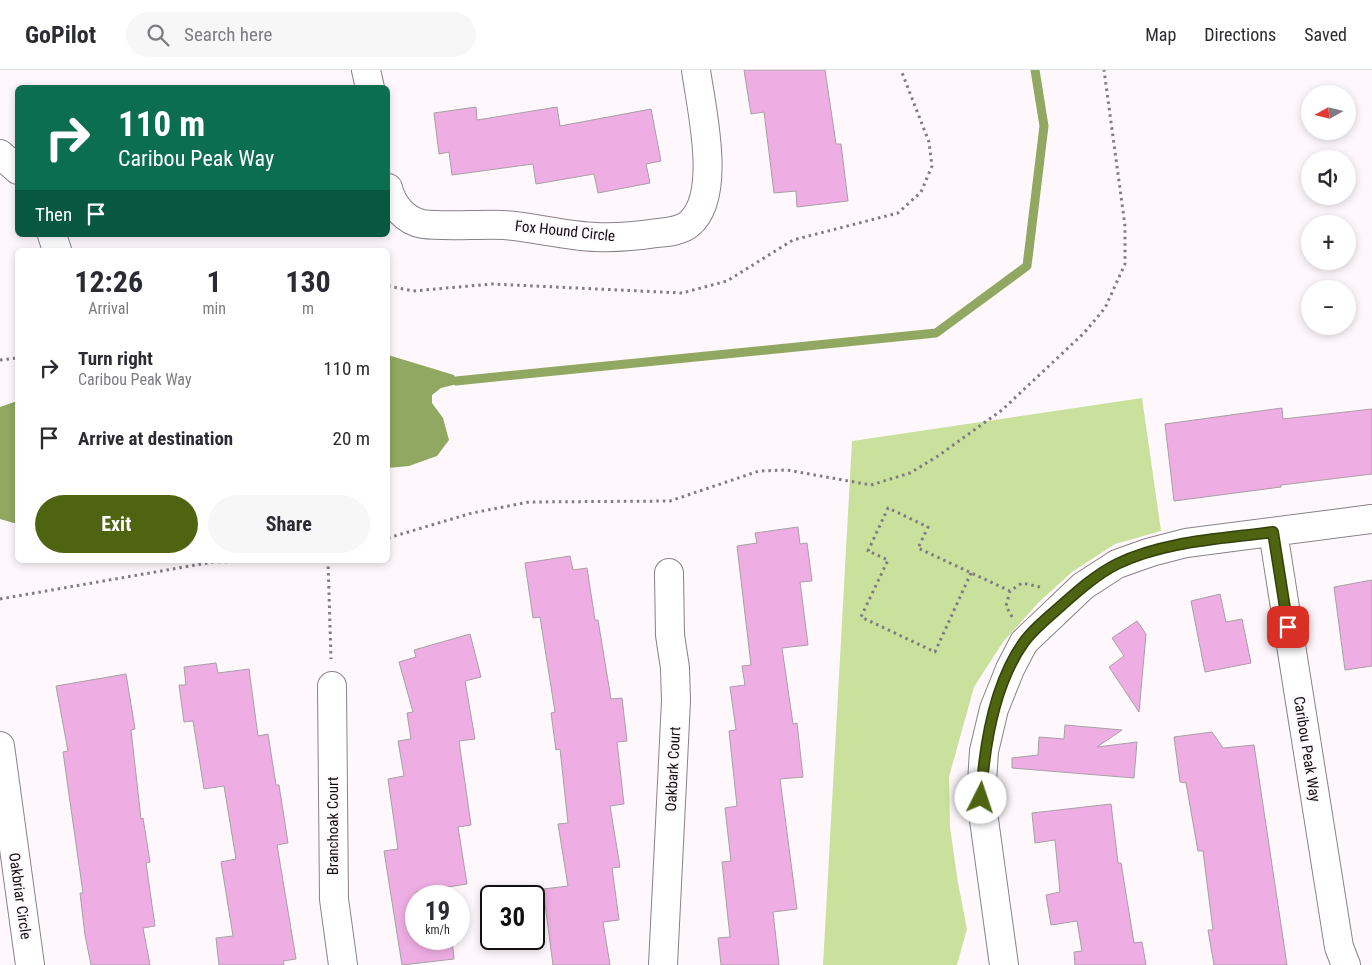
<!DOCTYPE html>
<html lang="en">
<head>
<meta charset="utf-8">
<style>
	:root { --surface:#fff; --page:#f7f7f7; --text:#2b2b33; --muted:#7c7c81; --line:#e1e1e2; --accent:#4e6411 }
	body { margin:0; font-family:"Roboto Condensed",sans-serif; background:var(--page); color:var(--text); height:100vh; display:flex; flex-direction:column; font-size:19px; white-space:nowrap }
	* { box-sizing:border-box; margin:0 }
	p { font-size:16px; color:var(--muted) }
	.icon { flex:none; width:28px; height:28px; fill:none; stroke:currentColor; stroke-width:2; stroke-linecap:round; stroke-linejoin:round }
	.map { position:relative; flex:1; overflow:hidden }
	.drawer { position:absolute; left:15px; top:178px; width:375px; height:315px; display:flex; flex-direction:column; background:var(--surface); border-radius:8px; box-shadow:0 2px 8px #0003 }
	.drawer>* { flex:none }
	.banner { position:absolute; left:15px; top:15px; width:375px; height:152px; border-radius:8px; box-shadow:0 2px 8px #0003; background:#0b6e4f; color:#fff; overflow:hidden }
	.needle { width:32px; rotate:262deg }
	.fabs { position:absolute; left:1301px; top:15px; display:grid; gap:10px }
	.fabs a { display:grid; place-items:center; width:55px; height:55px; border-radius:50%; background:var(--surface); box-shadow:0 2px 8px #0003; font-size:25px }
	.speed { position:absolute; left:405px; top:815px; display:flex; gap:10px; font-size:25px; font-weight:700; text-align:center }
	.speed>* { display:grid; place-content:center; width:65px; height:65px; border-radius:50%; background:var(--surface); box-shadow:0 2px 8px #0003; line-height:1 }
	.speed small { font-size:12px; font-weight:400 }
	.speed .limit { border:2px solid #111; border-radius:8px; background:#fff; color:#111 }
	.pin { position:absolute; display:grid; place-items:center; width:42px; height:42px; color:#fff; margin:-21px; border-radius:10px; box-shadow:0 2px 8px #0006 }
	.me { position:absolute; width:55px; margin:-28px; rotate:4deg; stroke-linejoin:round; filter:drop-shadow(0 0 4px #0008) }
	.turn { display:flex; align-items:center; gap:18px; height:105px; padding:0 20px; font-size:22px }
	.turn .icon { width:65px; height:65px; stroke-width:2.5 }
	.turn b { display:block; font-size:35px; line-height:42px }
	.then { display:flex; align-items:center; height:48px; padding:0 20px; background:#0003; gap:10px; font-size:19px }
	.eta { display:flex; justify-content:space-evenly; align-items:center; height:85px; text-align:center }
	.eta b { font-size:30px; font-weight:700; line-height:35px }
	.button { display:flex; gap:10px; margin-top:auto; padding:10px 20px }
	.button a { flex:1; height:58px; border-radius:30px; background:var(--accent); color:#fff; font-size:20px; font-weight:700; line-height:58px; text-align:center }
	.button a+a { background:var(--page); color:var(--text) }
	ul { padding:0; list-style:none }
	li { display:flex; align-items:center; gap:15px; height:70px; padding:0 20px }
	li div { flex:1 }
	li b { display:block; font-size:19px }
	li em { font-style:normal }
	header { display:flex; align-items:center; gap:30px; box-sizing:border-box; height:70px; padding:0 25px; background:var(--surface); border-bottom:1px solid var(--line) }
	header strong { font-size:24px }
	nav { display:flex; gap:28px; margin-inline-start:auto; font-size:18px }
	.search { width:350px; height:45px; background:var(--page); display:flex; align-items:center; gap:12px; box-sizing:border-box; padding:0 18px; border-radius:28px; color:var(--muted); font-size:19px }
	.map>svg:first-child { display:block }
	.green { fill:#c9e19c }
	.water { fill:#90a861 }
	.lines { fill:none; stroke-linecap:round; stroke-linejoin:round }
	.stream { stroke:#90a861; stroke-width:9 }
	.building { fill:#eeaee3; stroke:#a89fa6 }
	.minor-casing { stroke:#8a8188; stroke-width:30 }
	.path { stroke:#817c80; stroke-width:3; stroke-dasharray:2.5 4; stroke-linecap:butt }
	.minor { stroke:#fff; stroke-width:28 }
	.route-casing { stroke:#33410b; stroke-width:12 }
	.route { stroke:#4e6411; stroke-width:9 }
	.labels { text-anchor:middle; stroke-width:4; stroke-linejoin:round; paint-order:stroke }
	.street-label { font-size:15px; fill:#110e10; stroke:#fef8fd }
</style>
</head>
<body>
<header>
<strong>GoPilot</strong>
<div class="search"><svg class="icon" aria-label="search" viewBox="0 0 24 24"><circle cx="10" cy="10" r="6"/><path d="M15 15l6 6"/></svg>Search here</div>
<nav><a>Map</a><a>Directions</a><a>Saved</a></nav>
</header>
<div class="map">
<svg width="1372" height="895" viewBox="0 0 1372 895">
	<rect width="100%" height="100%" fill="#fef8fd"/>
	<path class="green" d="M1142,328L1161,461L1115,474L1072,502L1038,533L1003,572L974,617L949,707L950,757L958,813L967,859L957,895H823L852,371Z"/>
	<path class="water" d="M388,285L454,305L456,311L453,315L441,318L432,325V333L443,348L449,370L437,386L409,396L388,398Z
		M17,331H18L17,454L0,449V337Z"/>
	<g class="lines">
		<path class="stream" d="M456,311L936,263L1027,196L1044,56L1035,0"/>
	</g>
	<path class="building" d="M744,0H825L836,74H841L848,131L797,137L796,121L774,123L764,42L751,44Z
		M476,37L477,50L557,37L560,56L651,39L661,91L646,94L650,113L598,123L594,104L536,114L533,94L452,105L449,82L439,84L434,43Z
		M1282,338L1283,349L1372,339V404L1281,415V417L1174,431L1165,354Z
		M798,457L800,474L807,473L812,511L800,512L808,575L782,578L793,654L797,653L803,707L780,709L797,839L773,842L779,895H721L718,868L730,867L722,792L731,791L725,738L737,736L729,661L736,660L730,617L745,615L742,596L751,595L737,476L757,473L755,463Z
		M570,486L573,500L587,498L595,550H598L611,629L622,628L627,671L617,672L624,734L610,736L620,797L612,798L619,850L603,852L610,895H553L543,819L568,816L558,754L568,753L560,679L556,680L551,643L555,642L540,547L533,548L525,493Z
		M1372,510V596L1345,600L1334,517Z
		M1220,524L1226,552L1242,549L1251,593L1205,602L1191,531Z
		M1137,551L1146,564L1139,642L1109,597L1124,586L1112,568Z
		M470,564L481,607L465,611L475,669L459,671L471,755L458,757L467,814L416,822V869H452L454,889L402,895L384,781L398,779L388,709L404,706L398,671L411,669L407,643L413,642L399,592L416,587L414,580Z
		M216,593L218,603L249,599L258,666L268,664L276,715H279L288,773L277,775L296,889L283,891L284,895H219L216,868L233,866L221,792L236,789L224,716L204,719L193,651L184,652L179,615H186L184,597Z
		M126,604L135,659L131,660L141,749L143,748L150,792L146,793L155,856L143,858L150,895H91L85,865L80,823H83L63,682L68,681L56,616Z
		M1065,655L1122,660L1097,677L1137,672L1134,708L1012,698V688L1038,685L1039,667L1064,669Z
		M1212,662L1223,678L1254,675L1287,895H1214L1208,860H1213L1203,781H1198L1186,713L1180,712L1174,667Z
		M1111,734L1118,793H1121L1134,873L1142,872L1146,895H1075L1074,882L1082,881L1077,851L1051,855L1046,825L1060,822L1055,770L1035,773L1032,743Z"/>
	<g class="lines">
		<g class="minor-casing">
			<path id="minor" d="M366,0L370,18
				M0,84L18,100
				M388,118C392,135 405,151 423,154C444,157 479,154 503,155C534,157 565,166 596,167C617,168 637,166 657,163C667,162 681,161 689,154C723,126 701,38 696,0
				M52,165L57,180
				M1273,462L1339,877L1346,895
				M332,616L334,829L343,895
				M0,676L30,895
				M663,895L676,631L675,598L670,565L669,503
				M1004,895L981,728L984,681L994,639L1010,599L1024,572L1083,516L1117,494L1151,482L1186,473L1372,449"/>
		</g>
		<path class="path" d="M388,216L413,221L492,214L682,223L727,211L793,170L898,143L921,122L932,96L929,72L901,0
			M0,290L18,288
			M388,468L472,443L529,432L670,431L759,401L787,400L871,415L910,403L938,386L1002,340L1084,263L1105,238L1125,194V156L1104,0
			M328,490L331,589
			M971,503L935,582L861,547L888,490L868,481L888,438L928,457L918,478L1010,521
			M0,529L213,492L317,490
			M1012,547L1006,536L1010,521L1022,513L1040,517"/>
		<use href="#minor" class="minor"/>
	</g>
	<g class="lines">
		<g class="route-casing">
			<path id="route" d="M981,728C984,678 994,614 1024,572C1034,558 1050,546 1062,535C1079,520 1097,504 1117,494C1164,471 1221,469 1273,462L1288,557"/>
		</g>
		<use href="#route" class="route"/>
	</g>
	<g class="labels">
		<g class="street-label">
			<text transform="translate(565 161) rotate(6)" y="5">Fox Hound Circle</text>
			<text transform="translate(1307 679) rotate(81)" y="5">Caribou Peak Way</text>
			<text transform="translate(673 699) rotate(-87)" y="5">Oakbark Court</text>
			<text transform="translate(333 756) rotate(-90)" y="5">Branchoak Court</text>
			<text transform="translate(20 826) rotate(82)" y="5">Oakbriar Circle</text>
		</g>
	</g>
</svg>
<div class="fabs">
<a><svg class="needle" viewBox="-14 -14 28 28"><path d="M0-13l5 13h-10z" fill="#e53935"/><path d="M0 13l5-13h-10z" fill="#7c7c81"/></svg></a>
<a><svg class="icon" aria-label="sound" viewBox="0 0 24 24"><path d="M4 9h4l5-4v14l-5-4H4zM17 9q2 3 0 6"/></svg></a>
<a>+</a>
<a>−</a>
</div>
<div class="speed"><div>19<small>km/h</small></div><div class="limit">30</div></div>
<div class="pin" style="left:1288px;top:557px;background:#d93025"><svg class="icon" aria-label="arrive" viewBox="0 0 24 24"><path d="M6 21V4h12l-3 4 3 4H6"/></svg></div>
<svg class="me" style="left:981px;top:728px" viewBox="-20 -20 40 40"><circle r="19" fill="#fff"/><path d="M0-13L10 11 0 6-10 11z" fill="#4e6411"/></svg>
<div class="banner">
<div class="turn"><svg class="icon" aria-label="right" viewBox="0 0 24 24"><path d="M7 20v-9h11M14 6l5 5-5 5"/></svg><div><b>110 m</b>Caribou Peak Way</div></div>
<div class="then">Then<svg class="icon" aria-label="arrive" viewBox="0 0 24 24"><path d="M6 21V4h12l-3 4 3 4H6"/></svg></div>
</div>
<section class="drawer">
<div class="eta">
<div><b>12:26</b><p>Arrival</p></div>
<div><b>1</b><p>min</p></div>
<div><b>130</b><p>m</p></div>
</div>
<ul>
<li><svg class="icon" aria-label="right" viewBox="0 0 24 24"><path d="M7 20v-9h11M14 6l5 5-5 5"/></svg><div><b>Turn right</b><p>Caribou Peak Way</p></div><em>110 m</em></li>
<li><svg class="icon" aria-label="arrive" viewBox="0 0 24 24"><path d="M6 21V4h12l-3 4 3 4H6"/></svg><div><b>Arrive at destination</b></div><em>20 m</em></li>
</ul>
<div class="button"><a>Exit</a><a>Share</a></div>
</section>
</div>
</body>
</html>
